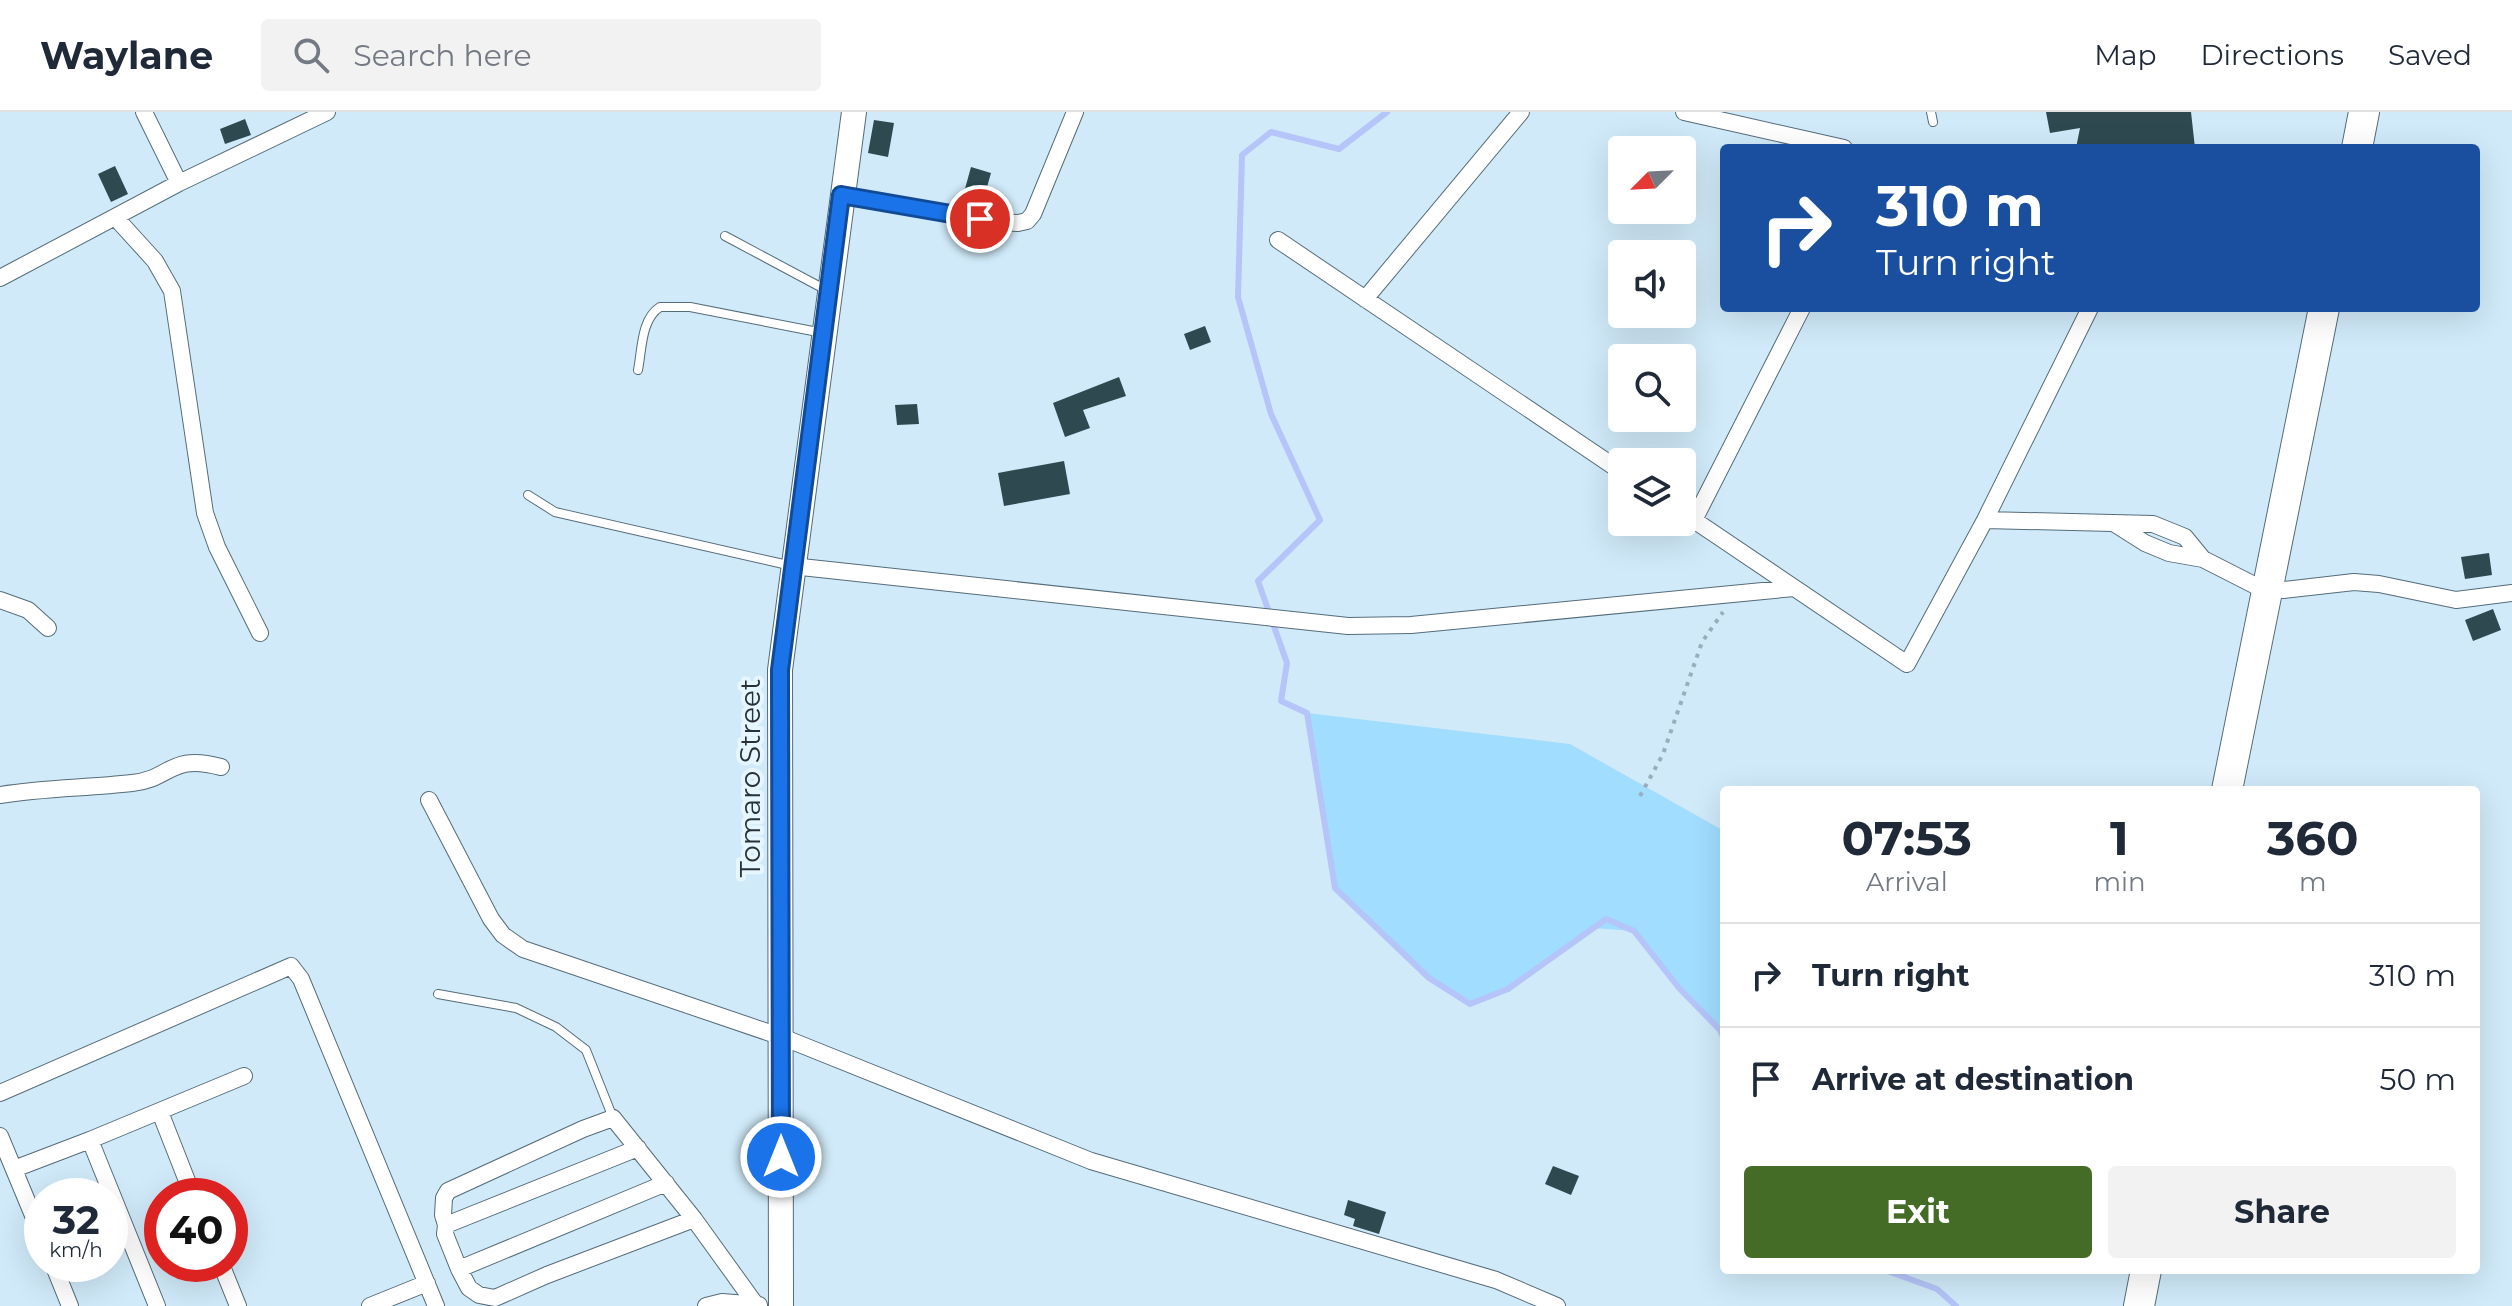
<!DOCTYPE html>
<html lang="en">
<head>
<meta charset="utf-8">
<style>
	:root { --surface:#fff; --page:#f2f2f3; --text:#1f2937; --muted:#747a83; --line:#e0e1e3; --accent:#456c27 }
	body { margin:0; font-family:Montserrat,sans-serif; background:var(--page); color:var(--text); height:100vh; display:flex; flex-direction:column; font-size:30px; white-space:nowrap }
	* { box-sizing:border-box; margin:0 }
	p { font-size:26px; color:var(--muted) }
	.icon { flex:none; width:44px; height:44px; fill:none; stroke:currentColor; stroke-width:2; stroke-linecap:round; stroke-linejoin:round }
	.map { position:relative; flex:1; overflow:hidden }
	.details { position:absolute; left:1720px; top:674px; width:760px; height:488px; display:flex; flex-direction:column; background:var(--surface); border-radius:8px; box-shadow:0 8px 32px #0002 }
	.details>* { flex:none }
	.guide { position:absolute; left:1720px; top:32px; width:760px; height:168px; border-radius:8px; box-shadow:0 8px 32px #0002; background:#1a4fa0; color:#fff; overflow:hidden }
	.needle { width:52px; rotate:246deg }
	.buttons { position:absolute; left:1608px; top:24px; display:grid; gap:16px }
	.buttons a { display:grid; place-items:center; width:88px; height:88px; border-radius:8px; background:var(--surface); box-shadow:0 8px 32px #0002; font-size:40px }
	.speed { position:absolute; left:24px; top:1066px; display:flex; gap:16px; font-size:40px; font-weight:700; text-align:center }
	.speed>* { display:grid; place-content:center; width:104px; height:104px; border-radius:50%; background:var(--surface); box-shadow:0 8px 32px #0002; line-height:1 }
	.speed small { font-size:20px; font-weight:400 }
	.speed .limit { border:12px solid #d22; background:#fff; color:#111 }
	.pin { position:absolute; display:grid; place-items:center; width:68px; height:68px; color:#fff; margin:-34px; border:4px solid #fff; border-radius:50%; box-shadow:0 2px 8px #0007 }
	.me { position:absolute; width:88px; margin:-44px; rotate:0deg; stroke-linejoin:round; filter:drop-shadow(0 0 6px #0008) }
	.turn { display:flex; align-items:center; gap:28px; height:168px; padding:0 24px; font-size:36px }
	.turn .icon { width:104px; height:104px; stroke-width:2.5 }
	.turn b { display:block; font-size:56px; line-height:68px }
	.eta { display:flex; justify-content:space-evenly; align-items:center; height:136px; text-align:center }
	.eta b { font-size:48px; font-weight:700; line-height:56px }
	.primary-button { display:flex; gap:16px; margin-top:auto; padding:16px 24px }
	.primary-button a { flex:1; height:92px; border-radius:8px; background:var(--accent); color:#fff; font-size:32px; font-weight:700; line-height:92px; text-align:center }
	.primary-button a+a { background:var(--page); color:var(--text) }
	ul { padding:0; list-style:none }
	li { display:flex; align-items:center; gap:24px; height:104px; padding:0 24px; border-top:2px solid var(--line) }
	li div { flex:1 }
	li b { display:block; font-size:30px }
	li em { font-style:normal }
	header { display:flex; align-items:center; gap:48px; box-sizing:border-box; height:112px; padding:0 40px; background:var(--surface); border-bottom:2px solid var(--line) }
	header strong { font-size:38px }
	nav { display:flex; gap:44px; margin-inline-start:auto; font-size:28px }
	.search { width:560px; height:72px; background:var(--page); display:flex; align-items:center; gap:20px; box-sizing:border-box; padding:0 28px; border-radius:8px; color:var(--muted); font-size:30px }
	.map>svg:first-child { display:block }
	.green { fill:#a1ddff }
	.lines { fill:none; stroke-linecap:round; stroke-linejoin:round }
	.stream { stroke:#b5c4f9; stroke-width:6 }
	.building { fill:#2e4a50 }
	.lane-casing { stroke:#556c79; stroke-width:10 }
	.street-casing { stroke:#556c79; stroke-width:18 }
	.secondary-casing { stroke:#556c79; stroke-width:26 }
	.highway-casing { stroke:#556c79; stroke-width:32 }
	.path { stroke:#99aeba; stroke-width:4; stroke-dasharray:4 6; stroke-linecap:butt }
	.lane { stroke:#fff; stroke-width:8 }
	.street { stroke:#fff; stroke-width:16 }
	.secondary { stroke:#fff; stroke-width:24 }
	.highway { stroke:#fff; stroke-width:30 }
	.route-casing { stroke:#114b97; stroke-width:20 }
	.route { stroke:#1a73e8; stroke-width:14 }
	.labels { text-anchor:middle; stroke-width:8; stroke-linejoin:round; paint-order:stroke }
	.street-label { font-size:28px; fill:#273137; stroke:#e6f6ff }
</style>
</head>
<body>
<header>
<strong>Waylane</strong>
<div class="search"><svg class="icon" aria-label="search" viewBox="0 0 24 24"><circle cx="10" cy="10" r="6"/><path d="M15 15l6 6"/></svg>Search here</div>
<nav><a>Map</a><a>Directions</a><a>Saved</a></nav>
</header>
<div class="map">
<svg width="2512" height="1194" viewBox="0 0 2512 1194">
	<rect width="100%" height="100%" fill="#d0eaf9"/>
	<path class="green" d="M1307,601L1570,632L1724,719V918H1720L1679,876L1634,819L1593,816L1508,877L1470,892L1429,866L1335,776Z"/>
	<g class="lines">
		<path class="stream" d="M1387,0L1339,37L1271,20L1242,43L1238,185L1271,302L1320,408L1258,469L1287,551L1281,589L1307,601L1335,776L1429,866L1470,892L1508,877L1606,807L1634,819L1679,876L1720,918L1724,927
			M1885,1158L1937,1177L1956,1194"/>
	</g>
	<path class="building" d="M2046,0H2191L2195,36H2076L2080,16L2050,21Z
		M245,7L251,23L225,32L220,17Z
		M874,8L894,11L888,45L868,41Z
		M115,54L128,82L111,90L98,62Z
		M971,55L991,61L983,89L963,84Z
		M1205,214L1211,230L1190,238L1184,222Z
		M1119,265L1126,284L1083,298L1090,316L1065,325L1053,291Z
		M917,292L919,312L897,313L895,293Z
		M1064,349L1070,382L1004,394L998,361Z
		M2489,441L2492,463L2465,467L2461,445Z
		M2493,497L2501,518L2473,529L2465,508Z
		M1553,1054L1579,1064L1571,1083L1545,1072Z
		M1348,1088L1386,1100L1379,1122L1353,1114L1355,1107L1344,1103Z"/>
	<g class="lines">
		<g class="lane-casing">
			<path id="lane" d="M1931,0L1933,10
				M725,124L828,179
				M638,258C642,238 641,207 660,195H690L823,221
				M528,383L555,400L792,454
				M438,882L516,896L556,915L586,938L613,1006"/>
		</g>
		<g class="street-casing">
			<path id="street" d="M144,0L179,71
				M1684,0L1844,36
				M841,83L997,110L1018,111L1027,109L1033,102L1075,0
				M115,105L155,149L172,179L205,401L217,435L260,521
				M1278,128L1622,360
				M0,166L179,71L327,0
				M1365,187L1521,0
				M1682,400L1907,552L1985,408L2090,196
				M1694,408L1802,196
				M1985,408L2153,412L2185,425L2203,447
				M2115,412L2145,431L2169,441L2203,447L2256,474L2268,477L2284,478L2354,470L2379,472L2456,488L2512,481
				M792,454L1348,514L1411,513L1794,476
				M0,488L28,498L48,516
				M0,683C43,676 88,676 132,671C172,667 169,641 221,655
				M429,688L491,807L503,823L523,837L782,925L1091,1049L1496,1168L1557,1194
				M0,981L291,854L301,867L436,1194
				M160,1000L193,1084
				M0,1024L42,1125
				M90,1028L244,964
				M14,1057L90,1028L157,1194
				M694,1107L547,1163L495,1186L479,1183L469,1176L459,1157L445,1122L446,1113L443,1103L444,1086L448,1079L583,1017L613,1006L694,1107L756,1193
				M446,1113L638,1036
				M53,1152L70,1194
				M221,1152L238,1194
				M459,1157L666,1071
				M370,1194L427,1171
				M706,1194L722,1190L759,1193"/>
		</g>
		<g class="secondary-casing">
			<path id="secondary" d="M781,1194L780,558L854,0"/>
		</g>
		<g class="highway-casing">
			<path id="highway" d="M2357,36L2364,0
				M2227,678L2324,196
				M2139,1194L2146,1158"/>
		</g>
		<path class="path" d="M1640,684L1663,642L1702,530L1723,500"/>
		<use href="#lane" class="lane"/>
		<use href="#street" class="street"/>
		<use href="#secondary" class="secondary"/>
		<use href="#highway" class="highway"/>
	</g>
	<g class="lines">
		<g class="route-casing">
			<path id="route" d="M781,1045L780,558L841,83L980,107"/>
		</g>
		<use href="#route" class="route"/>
	</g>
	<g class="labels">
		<g class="street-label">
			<text transform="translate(750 666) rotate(-90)" y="10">Tomaro Street</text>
		</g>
	</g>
</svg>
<div class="buttons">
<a><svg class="needle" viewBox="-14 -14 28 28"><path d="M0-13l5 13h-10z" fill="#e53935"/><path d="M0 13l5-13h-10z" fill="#747a83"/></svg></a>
<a><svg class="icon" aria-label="sound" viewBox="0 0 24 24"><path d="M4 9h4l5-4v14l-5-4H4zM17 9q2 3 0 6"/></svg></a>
<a><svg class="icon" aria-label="search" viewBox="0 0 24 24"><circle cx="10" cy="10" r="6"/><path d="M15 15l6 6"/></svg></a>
<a><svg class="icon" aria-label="layers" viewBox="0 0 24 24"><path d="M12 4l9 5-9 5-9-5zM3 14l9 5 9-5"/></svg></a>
</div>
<div class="speed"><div>32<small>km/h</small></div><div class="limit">40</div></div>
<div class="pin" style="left:980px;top:107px;background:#d93025"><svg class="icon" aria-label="arrive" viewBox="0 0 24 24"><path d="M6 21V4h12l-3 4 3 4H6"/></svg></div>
<svg class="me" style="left:781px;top:1045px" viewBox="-20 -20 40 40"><circle r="17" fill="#1a73e8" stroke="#fff" stroke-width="3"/><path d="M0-11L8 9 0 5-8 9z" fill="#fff"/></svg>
<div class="guide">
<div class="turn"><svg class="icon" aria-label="right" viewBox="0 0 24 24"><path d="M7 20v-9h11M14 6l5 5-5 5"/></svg><div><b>310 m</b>Turn right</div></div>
</div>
<section class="details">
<div class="eta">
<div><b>07:53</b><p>Arrival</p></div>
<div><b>1</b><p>min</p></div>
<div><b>360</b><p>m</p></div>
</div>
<ul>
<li><svg class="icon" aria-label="right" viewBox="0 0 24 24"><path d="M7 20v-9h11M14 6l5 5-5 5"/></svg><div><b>Turn right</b></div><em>310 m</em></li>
<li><svg class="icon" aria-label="arrive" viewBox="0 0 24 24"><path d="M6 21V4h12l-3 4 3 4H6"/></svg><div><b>Arrive at destination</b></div><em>50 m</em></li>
</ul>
<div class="primary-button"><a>Exit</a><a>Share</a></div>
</section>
</div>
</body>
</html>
